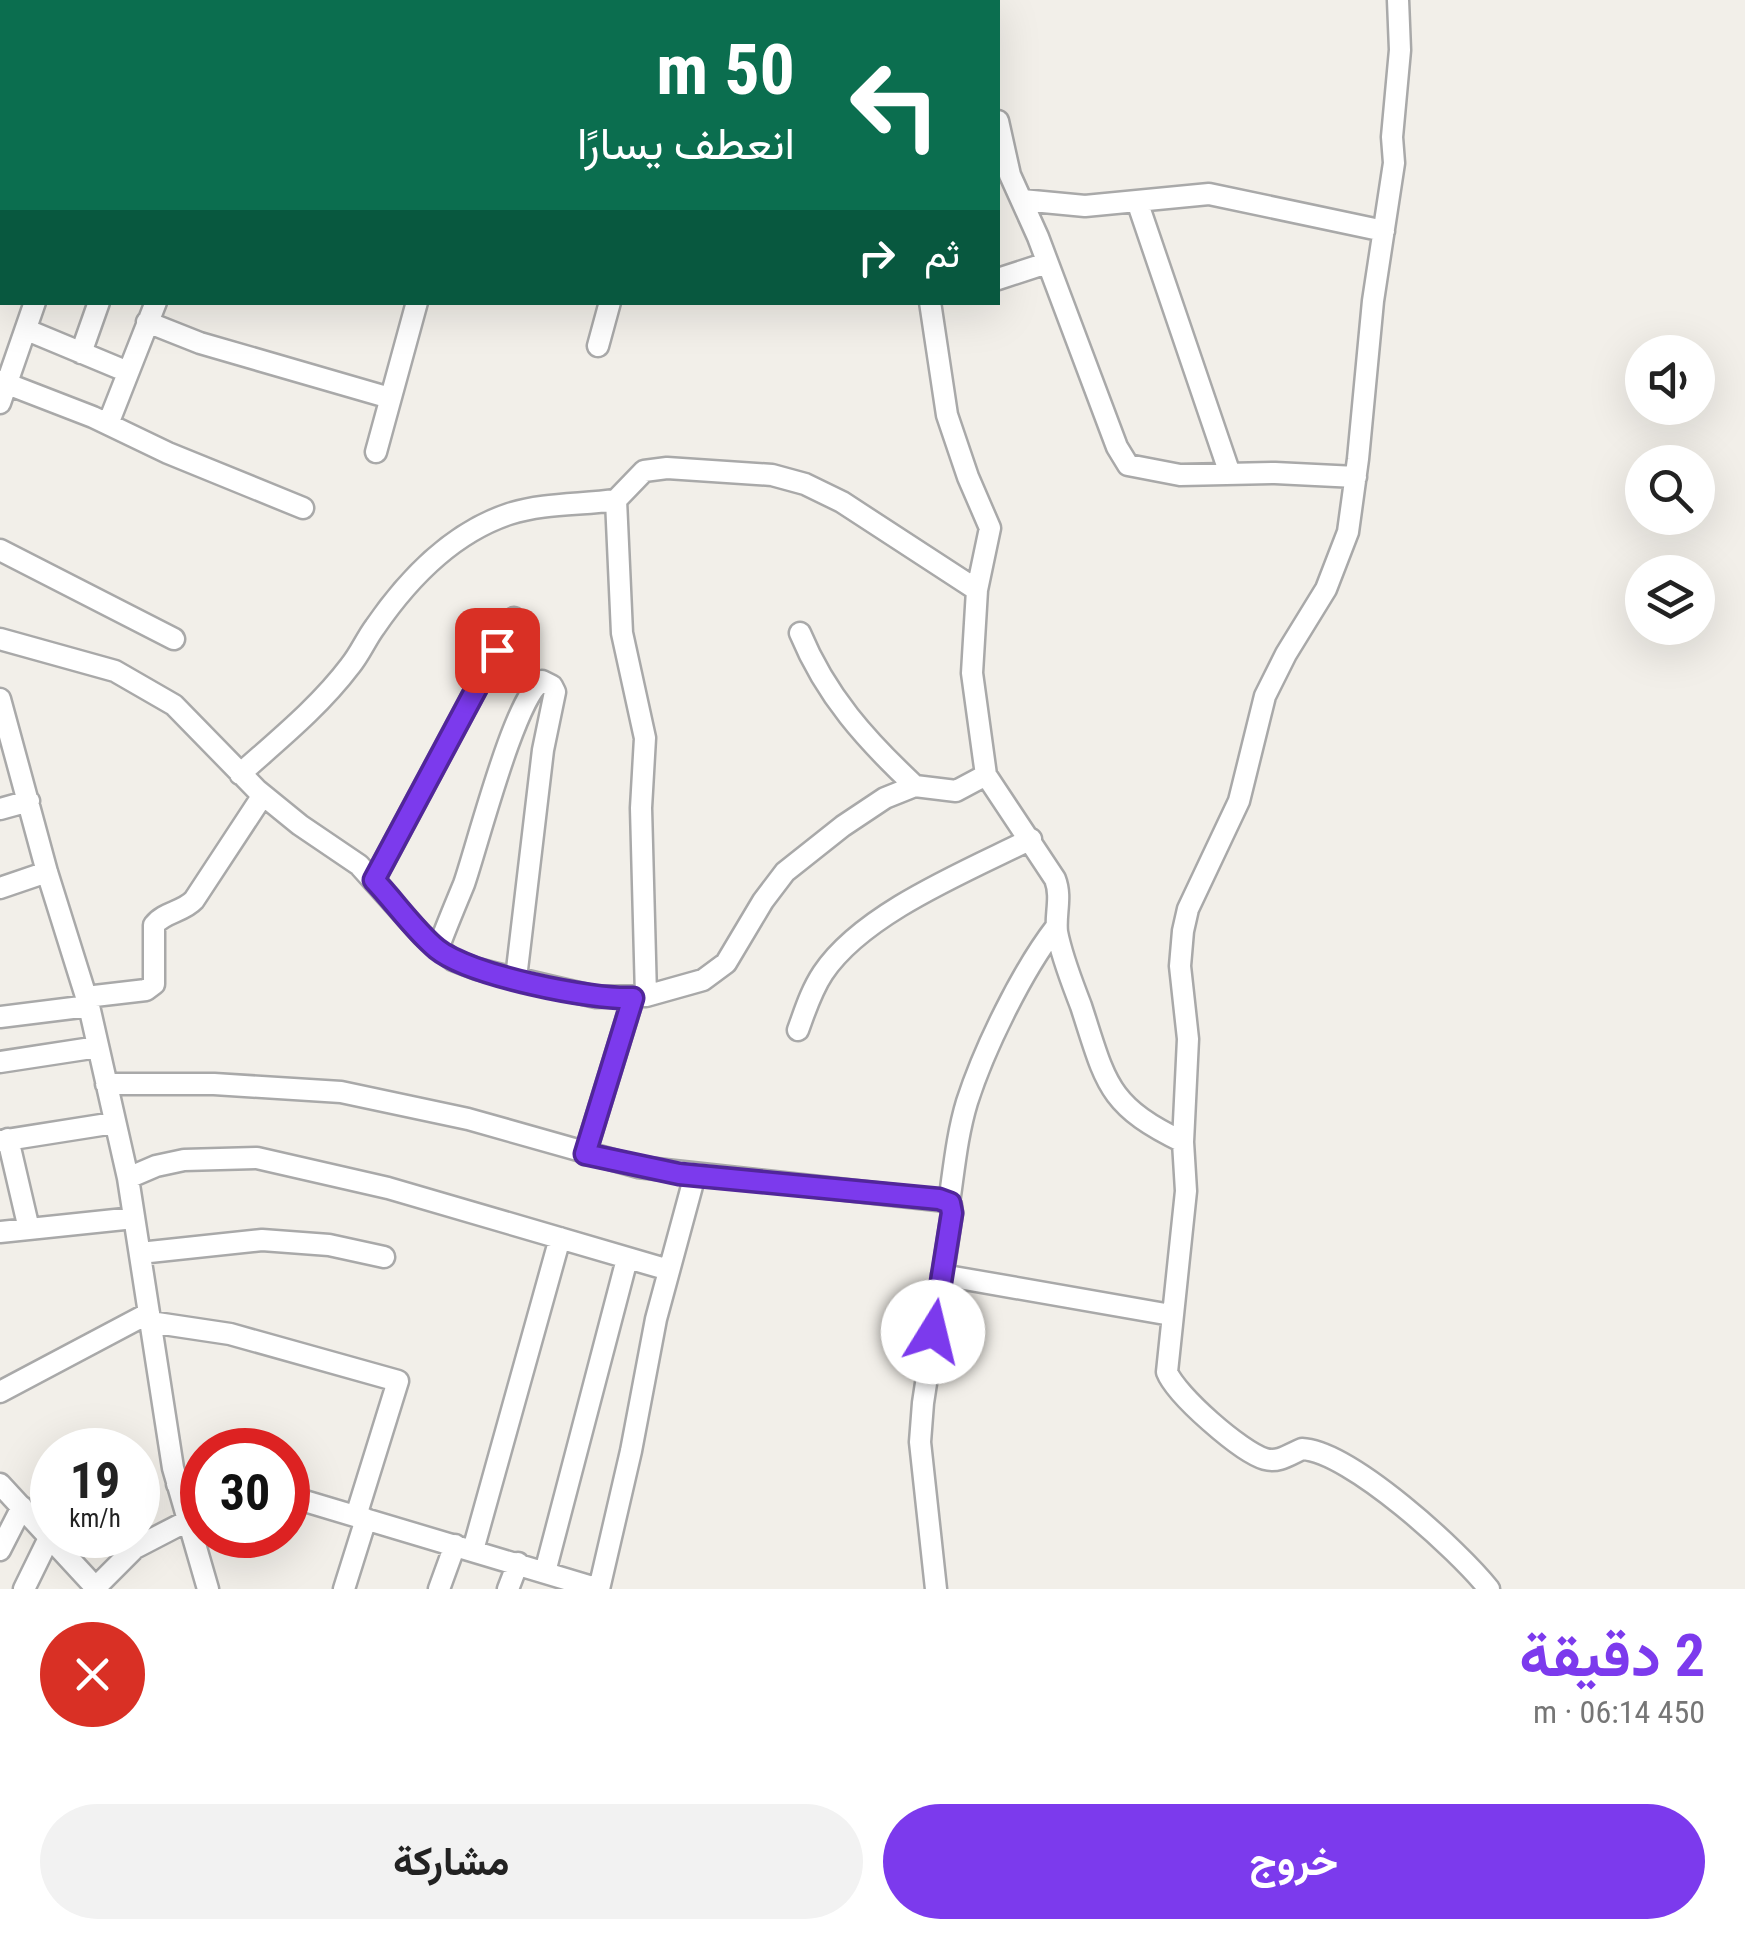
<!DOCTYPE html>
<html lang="ar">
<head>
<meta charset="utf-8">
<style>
	:root { --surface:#fff; --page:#f2f2f2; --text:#222; --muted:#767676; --accent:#7c3aed }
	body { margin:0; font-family:"Roboto Condensed",Vazirmatn,sans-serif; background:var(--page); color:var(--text); direction:rtl; height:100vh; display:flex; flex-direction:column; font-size:38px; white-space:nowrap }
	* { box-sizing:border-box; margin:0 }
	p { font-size:32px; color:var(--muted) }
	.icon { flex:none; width:55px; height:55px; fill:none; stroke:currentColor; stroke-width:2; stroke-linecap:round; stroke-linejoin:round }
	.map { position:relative; height:1589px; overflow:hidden; direction:ltr }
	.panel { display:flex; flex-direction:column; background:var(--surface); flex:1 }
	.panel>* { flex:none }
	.guide { position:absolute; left:0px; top:0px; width:1000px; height:305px; box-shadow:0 10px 40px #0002; direction:rtl; background:#0b6e4f; color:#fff; overflow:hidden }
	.tools { position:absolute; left:1625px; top:335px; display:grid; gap:20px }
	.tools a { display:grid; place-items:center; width:90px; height:90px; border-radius:50%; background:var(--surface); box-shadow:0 10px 40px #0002; font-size:50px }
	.speed { position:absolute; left:30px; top:1428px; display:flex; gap:20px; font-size:50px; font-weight:700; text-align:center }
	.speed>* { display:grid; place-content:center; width:130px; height:130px; border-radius:50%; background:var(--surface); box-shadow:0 10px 40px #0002; line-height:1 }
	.speed small { font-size:25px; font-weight:400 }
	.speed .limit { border:15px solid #d22; background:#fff; color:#111 }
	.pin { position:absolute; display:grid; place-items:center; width:85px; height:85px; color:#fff; margin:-42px; border-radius:20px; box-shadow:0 5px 15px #0006 }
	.me { position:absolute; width:110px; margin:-55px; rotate:9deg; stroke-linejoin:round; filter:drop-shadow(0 0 8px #0008) }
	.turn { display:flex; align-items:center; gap:35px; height:210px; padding:0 40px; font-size:45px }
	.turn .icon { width:130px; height:130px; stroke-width:2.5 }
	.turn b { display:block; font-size:70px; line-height:85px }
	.then { display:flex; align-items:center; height:95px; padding:0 40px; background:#0003; gap:20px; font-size:38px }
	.round { display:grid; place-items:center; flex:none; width:105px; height:105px; border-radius:52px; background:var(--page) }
	.headline { display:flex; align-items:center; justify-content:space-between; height:170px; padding:0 40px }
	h1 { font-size:60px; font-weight:700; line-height:75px; color:var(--accent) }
	.button { display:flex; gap:20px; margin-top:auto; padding:20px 40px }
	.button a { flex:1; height:115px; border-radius:60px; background:var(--accent); color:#fff; font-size:40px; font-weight:700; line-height:115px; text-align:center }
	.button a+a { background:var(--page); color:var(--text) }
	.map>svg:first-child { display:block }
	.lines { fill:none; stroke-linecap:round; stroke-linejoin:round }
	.minor-casing { stroke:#a9a9a9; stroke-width:25 }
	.minor { stroke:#fff; stroke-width:20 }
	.route-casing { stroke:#51269a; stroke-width:25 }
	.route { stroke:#7c3aed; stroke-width:18 }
</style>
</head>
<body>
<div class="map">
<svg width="1745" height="1589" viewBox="0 0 1745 1589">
	<rect width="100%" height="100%" fill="#f2efe9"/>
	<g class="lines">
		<g class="minor-casing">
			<path id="minor" d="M0,0L4,2
				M288,0L293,2
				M954,0L955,2
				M1398,0L1400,50L1392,137L1394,163L1373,301L1358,459L1348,532L1326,589L1286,654L1265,696L1239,801L1188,909L1183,931L1180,966L1188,1039L1183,1142L1186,1191L1167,1372C1176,1395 1241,1452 1265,1459C1279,1463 1290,1454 1302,1449C1350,1451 1459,1551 1489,1589
				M163,2L164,0
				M756,2L757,0
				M0,115L2,116
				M998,121L1010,175L1038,237L1117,447L1128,465L1180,475L1275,473L1356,477
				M1022,200L1085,206L1209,194L1384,231
				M1138,204L1230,474
				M0,242L2,244
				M998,279L1047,263
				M930,302L947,415L968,477L990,528L977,590L972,673L986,775L1055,879C1062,897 1055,914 1057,932C1062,958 1072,982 1081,1006C1106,1082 1106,1105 1183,1142
				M147,322L200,343L390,398
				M27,330L128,372
				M598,346L610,302
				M81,353L99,302
				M0,381L93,417L168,453L303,508
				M0,403L35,302
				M108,424L156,302
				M376,452L417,302
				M616,500L622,633L645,738L641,808L646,996
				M0,550L174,639
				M800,633C826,696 866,740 915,786
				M0,639L115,671L174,705L257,790L300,825L359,865L422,935L453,960L477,969L596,997L646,996L703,980L726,963L763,901L785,872L843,826L885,798L915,786L956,791L986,775
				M0,699L47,872L89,1006L128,1178L173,1468L208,1589
				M240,774C278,740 319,707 350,666C360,654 366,639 375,627C408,579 452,533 509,514C544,503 580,505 616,500L644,471L667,468L772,475L805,484L842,502L977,590
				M0,809L29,801
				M374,880L514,618
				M0,888L47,872
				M438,949C446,927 455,906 464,884C477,847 515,696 542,681L552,686L555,692L543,750L516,978
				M86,997L146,990L154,984V925C164,912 183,912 194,900L263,795
				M0,1017L89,1006
				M798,1030C805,1011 811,991 823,973C863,913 967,871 1031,839
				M0,1062L98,1047
				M106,1084H214L341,1092L468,1119L638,1167L946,1201L951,1205L952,1213L923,1403L920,1442L936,1589
				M8,1139L29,1229
				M0,1141L114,1123
				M585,1154L633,998
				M128,1178L156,1166L184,1160L257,1158L388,1188L669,1270
				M949,1203C954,1169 957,1135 967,1102C984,1049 1022,971 1056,927
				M0,1232L134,1218
				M140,1253L262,1240L329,1245L384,1257
				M942,1275L1171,1315
				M150,1322L230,1334L398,1381L356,1516
				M0,1392L149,1313
				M0,1484L97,1589
				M177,1484L202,1482
				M288,1496L599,1589
				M0,1550L22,1507
				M473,1550L560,1238
				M545,1572L627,1259
				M96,1587L135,1548L187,1521
				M24,1589L50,1536
				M344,1589L366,1519
				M439,1589L455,1545
				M508,1589L518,1563
				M599,1589L631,1451L656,1319L695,1175"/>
		</g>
		<use href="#minor" class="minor"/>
	</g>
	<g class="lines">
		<g class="route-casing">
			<path id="route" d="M497,650L374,880C395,902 414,930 437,949C469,975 591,1000 633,998L585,1154L679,1174L939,1199L950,1203L952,1213L933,1332"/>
		</g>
		<use href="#route" class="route"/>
	</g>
</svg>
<div class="tools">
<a><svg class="icon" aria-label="sound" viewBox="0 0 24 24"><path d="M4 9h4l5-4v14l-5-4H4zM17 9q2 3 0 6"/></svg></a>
<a><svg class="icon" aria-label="search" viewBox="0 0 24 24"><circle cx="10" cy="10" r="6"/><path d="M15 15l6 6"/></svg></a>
<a><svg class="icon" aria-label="layers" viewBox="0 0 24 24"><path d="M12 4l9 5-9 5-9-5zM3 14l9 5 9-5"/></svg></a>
</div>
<div class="speed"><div>19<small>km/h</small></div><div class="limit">30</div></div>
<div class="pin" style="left:497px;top:650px;background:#d93025"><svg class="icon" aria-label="arrive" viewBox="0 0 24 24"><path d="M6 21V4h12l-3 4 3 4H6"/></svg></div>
<svg class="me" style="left:933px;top:1332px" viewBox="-20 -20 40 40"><circle r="19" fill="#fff"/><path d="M0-13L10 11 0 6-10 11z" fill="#7c3aed"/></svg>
<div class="guide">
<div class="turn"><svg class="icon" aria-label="left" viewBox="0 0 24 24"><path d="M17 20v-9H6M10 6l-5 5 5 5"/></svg><div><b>50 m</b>انعطف يسارًا</div></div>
<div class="then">ثم<svg class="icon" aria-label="right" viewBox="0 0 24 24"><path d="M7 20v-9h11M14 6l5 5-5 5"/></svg></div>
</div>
</div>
<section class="panel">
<div class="headline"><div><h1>2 دقيقة</h1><p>450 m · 06:14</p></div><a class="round" style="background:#d93025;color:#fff"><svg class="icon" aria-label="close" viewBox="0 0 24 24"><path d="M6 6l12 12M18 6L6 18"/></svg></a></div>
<div class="button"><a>خروج</a><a>مشاركة</a></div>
</section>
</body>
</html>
